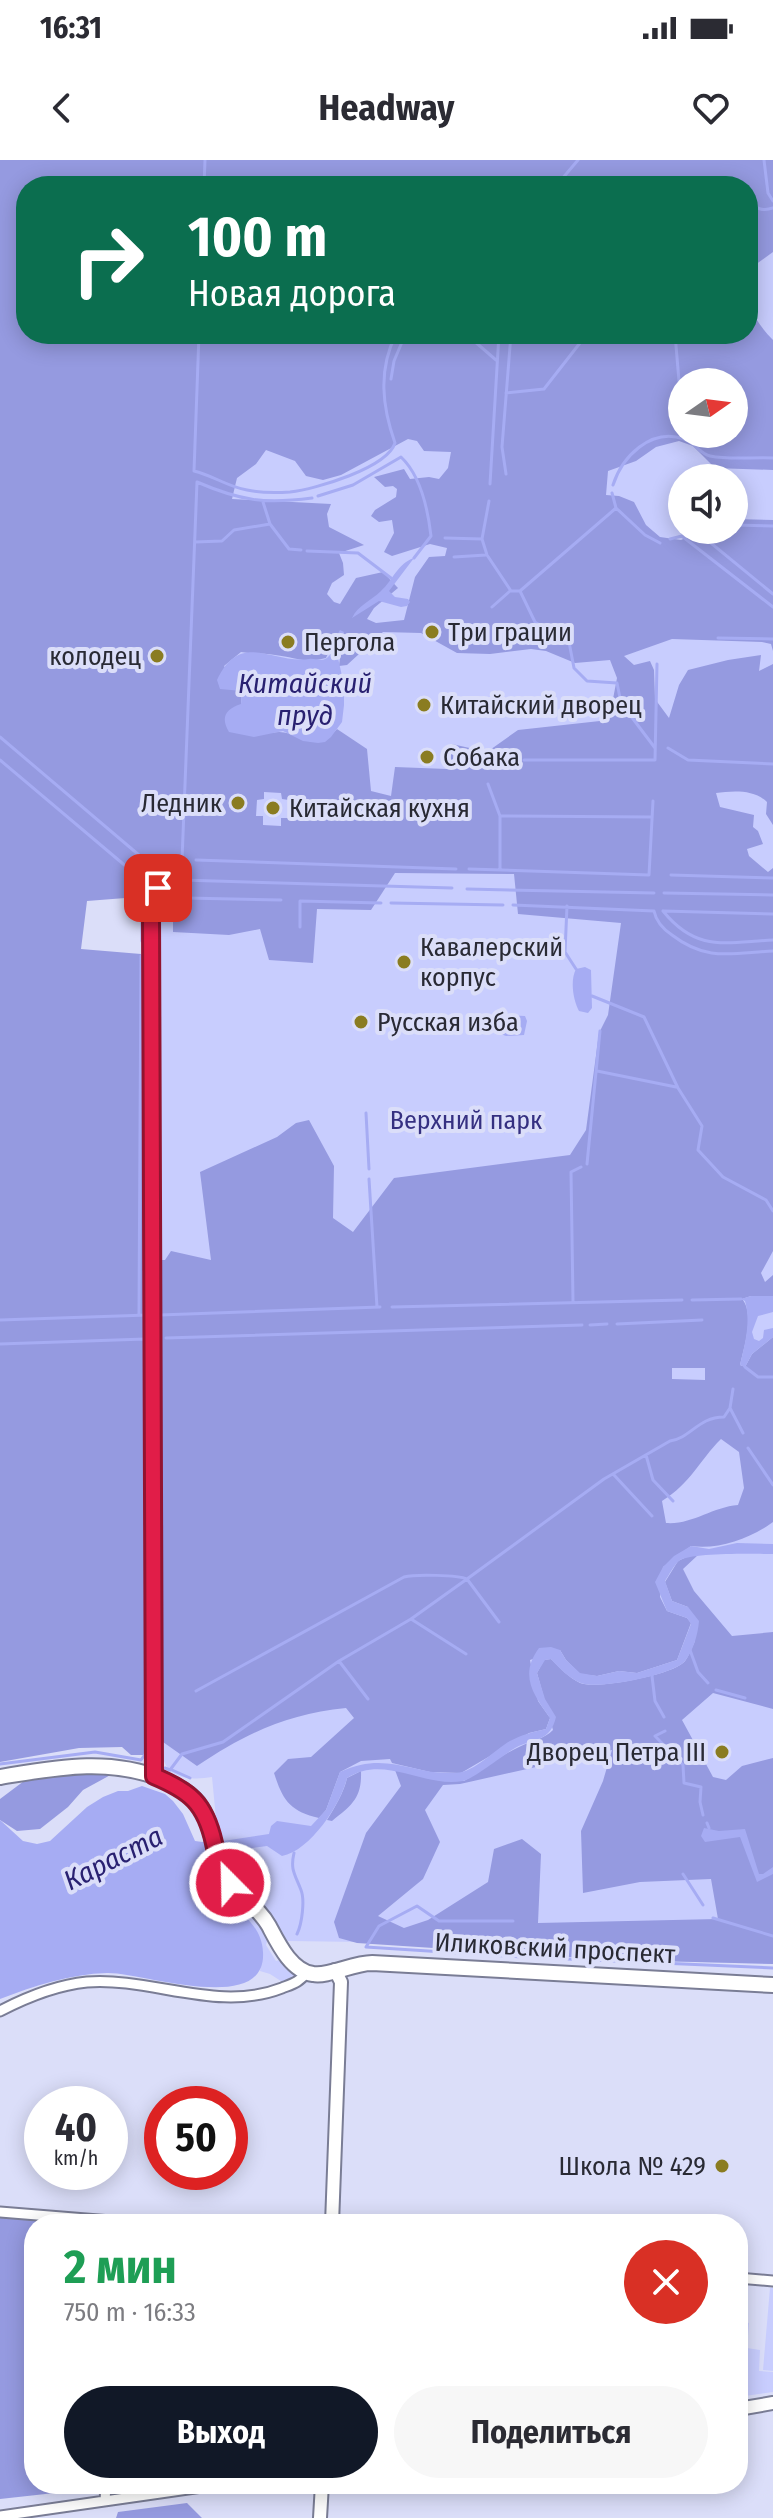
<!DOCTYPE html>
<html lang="ru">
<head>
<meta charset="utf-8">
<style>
	:root { --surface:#fff; --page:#f7f7f7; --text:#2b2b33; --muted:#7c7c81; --accent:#111827 }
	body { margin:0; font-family:"Fira Sans Condensed",sans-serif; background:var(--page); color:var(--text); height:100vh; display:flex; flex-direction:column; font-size:30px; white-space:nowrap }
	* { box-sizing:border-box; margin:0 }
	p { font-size:26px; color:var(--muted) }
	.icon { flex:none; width:44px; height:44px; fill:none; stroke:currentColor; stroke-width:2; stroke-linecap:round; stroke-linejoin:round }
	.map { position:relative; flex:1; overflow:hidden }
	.panel { position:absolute; left:24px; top:2054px; width:724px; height:280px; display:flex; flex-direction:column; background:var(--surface); border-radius:32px; box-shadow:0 4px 20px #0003 }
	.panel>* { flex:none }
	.top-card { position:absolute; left:16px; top:16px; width:742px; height:168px; border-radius:32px; box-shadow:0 4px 20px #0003; background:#0b6e4f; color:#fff; overflow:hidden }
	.needle { width:52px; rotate:76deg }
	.tools { position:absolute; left:668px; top:208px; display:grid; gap:16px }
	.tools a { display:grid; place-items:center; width:80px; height:80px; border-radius:50%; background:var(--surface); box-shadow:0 4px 20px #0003; font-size:40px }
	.speed { position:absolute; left:24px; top:1926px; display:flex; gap:16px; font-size:40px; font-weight:700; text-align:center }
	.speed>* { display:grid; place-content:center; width:104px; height:104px; border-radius:50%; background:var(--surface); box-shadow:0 4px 20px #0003; line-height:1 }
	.speed small { font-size:20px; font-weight:400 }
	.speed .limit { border:12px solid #d22; background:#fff; color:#111 }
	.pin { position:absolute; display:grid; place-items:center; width:68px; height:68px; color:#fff; margin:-34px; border-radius:16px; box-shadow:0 4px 12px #0006 }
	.me { position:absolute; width:88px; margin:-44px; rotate:337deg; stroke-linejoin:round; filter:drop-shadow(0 0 6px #0008) }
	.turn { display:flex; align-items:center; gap:28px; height:168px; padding:0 40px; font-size:36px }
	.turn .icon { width:104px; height:104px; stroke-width:2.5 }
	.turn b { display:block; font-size:56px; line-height:68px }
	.round { display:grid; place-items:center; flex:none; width:84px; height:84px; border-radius:42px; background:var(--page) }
	.headline { display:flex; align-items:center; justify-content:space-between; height:136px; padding:0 40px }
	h1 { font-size:48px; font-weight:700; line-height:60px; color:#1e9e55 }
	.action { display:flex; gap:16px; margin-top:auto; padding:16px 40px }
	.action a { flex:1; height:92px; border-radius:48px; background:var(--accent); color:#fff; font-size:32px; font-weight:700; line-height:92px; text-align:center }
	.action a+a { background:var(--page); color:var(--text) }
	.status { display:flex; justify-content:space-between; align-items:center; height:56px; padding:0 40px; background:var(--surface); direction:ltr }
	.status svg { height:22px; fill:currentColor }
	header { display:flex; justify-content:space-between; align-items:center; height:104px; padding:0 40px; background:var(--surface); font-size:36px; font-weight:700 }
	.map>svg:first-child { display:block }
	.green { fill:#c8cdfe; fill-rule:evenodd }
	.forest { fill:#959ae0; fill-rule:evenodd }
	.water { fill:#a6acf3 }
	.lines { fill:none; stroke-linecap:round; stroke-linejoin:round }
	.stream { stroke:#a6acf3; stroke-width:3 }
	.minor-casing { stroke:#7a7d95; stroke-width:13 }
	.tertiary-casing { stroke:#7a7d95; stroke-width:16 }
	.secondary-casing { stroke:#7a7d95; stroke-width:18 }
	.minor { stroke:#fff; stroke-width:9 }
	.tertiary { stroke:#fff; stroke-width:12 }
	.secondary { stroke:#fff; stroke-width:14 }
	.route-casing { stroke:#92132f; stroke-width:20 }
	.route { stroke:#e11d48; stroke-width:14 }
	.poi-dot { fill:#8a7c21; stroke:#dbdef9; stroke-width:3 }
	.labels { text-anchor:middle; stroke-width:8; stroke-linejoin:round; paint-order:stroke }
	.poi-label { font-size:26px; fill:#292a34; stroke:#dbdef9; text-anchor:start }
	.park-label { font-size:26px; fill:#353081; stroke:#dbdef9 }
	.street-label { font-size:26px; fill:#292a34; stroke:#dbdef9 }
	.water-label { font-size:28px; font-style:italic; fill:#292171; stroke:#dbdef9 }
</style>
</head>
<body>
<div class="status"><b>16:31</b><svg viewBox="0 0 49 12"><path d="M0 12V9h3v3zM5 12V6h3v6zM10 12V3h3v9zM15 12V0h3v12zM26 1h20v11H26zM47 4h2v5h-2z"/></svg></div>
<header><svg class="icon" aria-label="back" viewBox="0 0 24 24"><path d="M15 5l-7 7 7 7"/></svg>Headway<svg class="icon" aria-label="heart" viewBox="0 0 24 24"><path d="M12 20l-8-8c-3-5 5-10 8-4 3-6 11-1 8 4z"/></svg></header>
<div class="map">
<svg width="773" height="2358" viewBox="0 0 773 2358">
	<rect width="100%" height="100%" fill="#dbdef9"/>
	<path class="green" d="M773,0V1804L616,1800L362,1782L287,1781L263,1743L224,1701L217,1669L212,1617C195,1620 171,1620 164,1601L158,945L161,785C157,770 150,745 165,733L167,723L182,303L748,174V26H190ZM682,222H734V274H682ZM682,318H734V370H682Z
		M201,1695L203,1704C214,1709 217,1719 225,1728C239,1745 256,1757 268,1777L266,1785L276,1801L283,1799L302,1813L284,1823L270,1814L260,1811L263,1791L236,1747L206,1720L196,1700Z
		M770,2128H773V2211L763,2210Z
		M738,2160L749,2163L747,2188L760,2190L759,2211L773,2212V2232L738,2237Z"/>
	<path class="forest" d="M0,0H773V92L748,110V26H26V174H748V112C754,124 755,133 749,145C755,159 763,170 773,180V310L715,308L693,286L679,281L656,287L636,301L608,311L606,335L619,336L634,342L646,365L660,377L681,380L704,370H734V359L773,360V491L771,484L762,482L672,479L624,496L634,505L650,501L654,510L655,539L669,558L679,525L688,510L728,500L761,495L759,511L773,504V665L766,654L767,642C754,629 732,631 716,633L720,647L754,655L753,667L758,671L763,684L747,689L749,696L768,712L773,708V1091L761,1113L765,1122L773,1115V1136H751L742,1139C755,1154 744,1187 740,1205L745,1207L752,1194L773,1177V1362C751,1378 719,1390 691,1386L663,1407L660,1437L667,1451L687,1458L691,1463L677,1500L637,1513L619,1511L597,1516L580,1514L566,1500L560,1490L530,1500L538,1541L550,1558L546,1569L529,1573L461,1613L430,1612L392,1603L390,1599L361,1601L340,1612L326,1650L319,1658C290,1651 283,1641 274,1613L288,1599L311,1597L354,1558L346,1548C287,1554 246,1573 197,1606L163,1582L159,1100H165L171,1091L211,1100L200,1012L277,977L296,963L309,960L334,1006L333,1058L353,1072L394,1018L570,995L586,970L599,873L608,855L621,763L518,754L514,714L395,713L371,750L317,749L313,803L269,800L260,769L229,775L173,772V737L165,734L166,723L151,716L145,730L138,737L87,741L81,789L141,794L150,1595H131L122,1587L79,1588L0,1602ZM682,222H734V274H682ZM408,279L417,281L424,291L451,292L448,308L439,319L429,317L410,319L404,309L374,317L385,327L393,326L397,329L396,337L375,350L371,356L379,362L392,360L394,373L384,392L392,396L430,384L447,388L445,396L429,397L415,417L404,460L376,463L367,459L374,448L398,428L383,412L356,418L340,444L334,442L327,434L332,423L344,415L343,403L339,393L364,385L329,367L327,354L331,344L232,339L237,318L256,304L266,290L295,301L306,316L323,320L341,315ZM383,472L421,473L457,493L490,494L531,489L546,491L575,503L610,500L617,518L609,560L518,570L487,592L452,584L447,609L395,607L391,636L371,631L367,589L337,569C312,599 297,566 272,573L241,544L242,531L238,529L224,506L241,492C253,494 264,493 275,495C295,497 304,504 326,498L336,476L342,482L339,506L347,505ZM264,632L281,633L282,639L289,640L288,658H281V666L263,665V656H256L257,640L264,639ZM705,1208V1220L672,1219V1208ZM721,1279L739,1292L744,1328L738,1345C712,1347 692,1365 666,1363L662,1341C691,1323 699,1301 721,1279Z
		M693,1394L698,1395L683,1409L694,1431L732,1476L773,1472V1549L713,1533L682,1560L713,1617L726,1620L742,1606L773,1598V1804L616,1800L357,1783L339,1778L334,1762L366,1673L401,1626L395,1610L464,1621C482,1609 500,1596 519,1587C530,1581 545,1579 553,1570L537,1513L544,1500L551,1499C559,1507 569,1518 580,1523C596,1530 670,1515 683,1503C688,1499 692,1487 695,1481L688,1447L672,1441L665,1422L678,1401ZM612,1590L603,1621L581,1671L583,1733L640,1722L711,1719L718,1759L538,1763L541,1694L522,1679L494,1689L488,1722L428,1760L404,1768L378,1756L423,1719L440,1682L425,1650L443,1625L460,1624Z
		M361,1611C362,1638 352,1645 332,1661L327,1660C334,1649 345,1630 347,1618Z
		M84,1612H116L83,1630L68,1647L40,1669L17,1671L0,1660V1639L24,1621Z
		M0,2056L92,2064H34V2324H100V2328L0,2339Z
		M187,2343L202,2358H116L118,2352Z"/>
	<path class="water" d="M414,398L389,431L395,437L408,439L410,442L407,446L401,447L379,441L352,458C358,445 371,441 381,431C393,420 398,403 414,398Z
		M340,470L344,472L338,498L344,525V545L342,562L331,577L325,582L318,583L303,581L283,571L254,577L229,572C220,557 226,549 241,544L242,531L220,529L217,520C241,470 270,504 309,499C315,498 321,502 327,498C335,492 335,477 340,470Z
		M585,807L591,810L592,848L588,853L579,851C573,840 570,820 576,809Z
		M503,855L525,856L527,861L524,875L506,876L498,873V860Z
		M751,1136H773V1152L758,1156L752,1172L754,1179L759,1181L763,1178L764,1170L773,1168V1177L752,1194L745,1207L740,1205C745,1184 751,1162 745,1141L741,1139Z
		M737,1383L773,1384V1394C756,1394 690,1392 679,1401C674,1405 669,1415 665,1421L672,1441L688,1447L699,1461C698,1474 693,1492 684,1502C672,1515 597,1530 581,1523C570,1519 559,1508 551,1499L545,1500L537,1513L545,1539L556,1557C550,1582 536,1577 515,1588C503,1595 473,1619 463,1621C423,1628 385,1594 347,1618C341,1644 310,1691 282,1696L267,1686L201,1695L196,1700C204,1739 261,1749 263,1792C267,1857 141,1812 107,1813C70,1814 34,1826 0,1839V1660L23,1681L37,1684L50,1681L87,1647L103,1637L118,1631H128L142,1626L165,1634L173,1641L183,1654L195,1681L210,1683L269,1674L271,1666L277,1661L311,1666L326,1650L340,1612C387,1590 411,1615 456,1613C475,1612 494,1590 510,1581C521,1575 533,1572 546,1569L550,1558C533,1534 519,1515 539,1488L551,1487L560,1490L566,1500L580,1513L597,1516L619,1511L637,1513L677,1500L691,1464L687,1458L667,1451L655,1422L663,1407L674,1396L691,1386L709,1389Z
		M704,1668L719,1671L745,1669L759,1714H763L773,1707V1714L757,1722L740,1677L705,1682L701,1676Z"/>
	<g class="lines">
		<path class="stream" d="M764,0L768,33L773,41
			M204,26L205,0
			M556,26L578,0
			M748,42C757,48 762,52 773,48
			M199,174L194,311C212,315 228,327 247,330C261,333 276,333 290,332C316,329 387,308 395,283C382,246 378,210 396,174
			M466,174L496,200
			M675,174L682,256
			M391,219L394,201L405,175C420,185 426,182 441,174
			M506,233L544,229L587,174
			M506,314L502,287L511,174
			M490,324L499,174
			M613,325C622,297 651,267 684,279C694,282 700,294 710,296C729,300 753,297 773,298
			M612,333L616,348
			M318,336L353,325L401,297C420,315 428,350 431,376L414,398
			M489,341L482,379L487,395L511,431H520L616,348L645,375L660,383
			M263,342L270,364L289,389L301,390
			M734,365L773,366
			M695,370L773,434
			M683,377L773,447
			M445,378L482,379
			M670,379L690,374
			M195,382L222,381L234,370L270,364
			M307,391L358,393L391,418
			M454,397L486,395
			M520,431L535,462L550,472
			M492,447L510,431
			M553,475L569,482L574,508L587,521L617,523L621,543L655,588
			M718,478L773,479
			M0,577L166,718
			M668,588L688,600L773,604
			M0,600L141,719L142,741
			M524,600H655L657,504
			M488,624L500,656V710
			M500,656L652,657
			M182,700L197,322C241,341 265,344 312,338
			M196,700L456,709
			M469,709L649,715L653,641
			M671,715L773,718
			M181,720L452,728
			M467,729L654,733
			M664,733L773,735
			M186,738L281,740
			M391,743L503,745
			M513,745L654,751C656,761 663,769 672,775C707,802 732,793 773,791
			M567,746L565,792L576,809
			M663,751C697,793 726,782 773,780
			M663,751L773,754
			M300,767V741L381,743
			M142,781V758
			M592,836L644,857L678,928L702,966L698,990L723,1017L766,1040L773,1051
			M597,911L676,927
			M366,953L369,1009
			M587,1004L600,871
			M369,1019L377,1147
			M692,1140L741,1139
			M573,1141L571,1012L581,1007
			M392,1147L682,1140
			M139,1155L141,796
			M160,1155L380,1147
			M0,1160L148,1155
			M617,1164L702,1160
			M590,1165L607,1164
			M166,1178L582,1165
			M0,1184L145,1179L146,1534
			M745,1207L758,1217H773
			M733,1229L730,1248L743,1273
			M748,1288L773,1325
			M646,1295L653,1320L673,1341
			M614,1315L652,1356
			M690,1490L698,1512L708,1523
			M466,1494L411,1459L467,1419L499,1462
			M339,1501L368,1539
			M652,1516L655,1541L664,1557
			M716,1530L745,1538
			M196,1531L404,1417C415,1414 458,1415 467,1419L604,1319L670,1281C691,1278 698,1257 724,1257L730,1248
			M665,1571L655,1576L683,1605L684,1623L701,1627L700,1642L703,1655
			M0,1604L95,1592L141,1600L146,1593V1541
			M165,1608L170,1610L182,1594L223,1582L339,1501L411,1459
			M172,1610L190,1618
			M707,1663L709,1668
			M294,1693C290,1710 295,1714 301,1730C305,1740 302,1764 297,1774
			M683,1714L703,1745
			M713,1758L773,1776
			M513,1761H439L417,1746L379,1766L366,1787L522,1797L773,1808"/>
		<g class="minor-casing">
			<path id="minor" d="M154,1616L151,752L152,732L158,728
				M0,1851C27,1837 57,1825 87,1822C152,1817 218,1853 282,1828C292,1824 300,1822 307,1812
				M0,2052L148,2064
				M738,2118L773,2121
				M105,2341L106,2324
				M0,2356L223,2324"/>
		</g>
		<g class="tertiary-casing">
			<path id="tertiary" d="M332,2064L341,1822L335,1810
				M738,2249L773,2243
				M320,2358L322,2324"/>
		</g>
		<g class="secondary-casing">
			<path id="secondary" d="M0,1617C55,1608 108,1597 162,1619C177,1626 192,1633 201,1647C215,1668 211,1696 224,1716C237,1735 258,1746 269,1766C278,1783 291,1811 313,1814C328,1817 353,1803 372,1803L773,1825"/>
		</g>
		<use href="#minor" class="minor"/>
		<use href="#tertiary" class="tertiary"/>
		<use href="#secondary" class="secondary"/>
	</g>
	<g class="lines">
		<g class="route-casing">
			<path id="route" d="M158,728L152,732L151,752L154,1616C190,1631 205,1643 214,1683C217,1698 220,1711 230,1723"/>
		</g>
		<use href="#route" class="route"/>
	</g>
	<g class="poi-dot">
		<circle cx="432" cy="472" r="8"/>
		<circle cx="288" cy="482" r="8"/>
		<circle cx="157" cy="496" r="8"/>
		<circle cx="424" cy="545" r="8"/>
		<circle cx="427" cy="597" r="8"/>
		<circle cx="238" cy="643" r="8"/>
		<circle cx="273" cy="648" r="8"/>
		<circle cx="404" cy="802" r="8"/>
		<circle cx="361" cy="862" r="8"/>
		<circle cx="722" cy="1592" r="8"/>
		<circle cx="722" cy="2006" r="8"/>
	</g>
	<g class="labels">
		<g class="poi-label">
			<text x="448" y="481">Три грации</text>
			<text x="304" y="491">Пергола</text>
			<text x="141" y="505" text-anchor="end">колодец</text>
			<text x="440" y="554">Китайский дворец</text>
			<text x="443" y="606">Собака</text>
			<text x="222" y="652" text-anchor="end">Ледник</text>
			<text x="289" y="657">Китайская кухня</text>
			<text x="420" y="796">Кавалерский<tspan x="420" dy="30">корпус</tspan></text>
			<text x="377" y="871">Русская изба</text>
			<text x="706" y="1601" text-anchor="end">Дворец Петра III</text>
			<text x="706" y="2015" text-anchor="end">Школа № 429</text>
		</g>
		<g class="park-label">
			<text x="466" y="969">Верхний парк</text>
		</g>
		<g class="street-label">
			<text transform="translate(555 1788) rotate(3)" y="9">Иликовский проспект</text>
		</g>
		<g class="water-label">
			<text x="305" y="533">Китайский<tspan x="305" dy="32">пруд</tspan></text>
			<text transform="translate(113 1698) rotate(-27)" y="10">Караста</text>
		</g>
	</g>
</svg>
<div class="tools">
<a><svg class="needle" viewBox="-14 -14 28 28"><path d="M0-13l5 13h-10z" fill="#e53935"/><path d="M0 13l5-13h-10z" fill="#7c7c81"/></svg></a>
<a><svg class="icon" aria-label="sound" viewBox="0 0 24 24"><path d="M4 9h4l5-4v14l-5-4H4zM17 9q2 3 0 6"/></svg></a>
</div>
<div class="speed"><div>40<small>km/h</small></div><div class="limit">50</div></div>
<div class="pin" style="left:158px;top:728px;background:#d93025"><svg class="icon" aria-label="arrive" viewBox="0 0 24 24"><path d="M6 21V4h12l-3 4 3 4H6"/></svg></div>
<svg class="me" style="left:230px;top:1723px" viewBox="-20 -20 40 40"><circle r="17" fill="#e11d48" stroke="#fff" stroke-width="3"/><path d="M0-11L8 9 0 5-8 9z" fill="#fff"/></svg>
<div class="top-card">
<div class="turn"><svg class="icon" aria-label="right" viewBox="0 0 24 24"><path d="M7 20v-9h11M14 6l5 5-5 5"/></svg><div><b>100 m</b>Новая дорога</div></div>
</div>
<section class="panel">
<div class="headline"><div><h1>2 мин</h1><p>750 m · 16:33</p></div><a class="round" style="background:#d93025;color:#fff"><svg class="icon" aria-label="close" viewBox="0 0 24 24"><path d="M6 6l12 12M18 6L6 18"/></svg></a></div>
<div class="action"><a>Выход</a><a>Поделиться</a></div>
</section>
</div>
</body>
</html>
